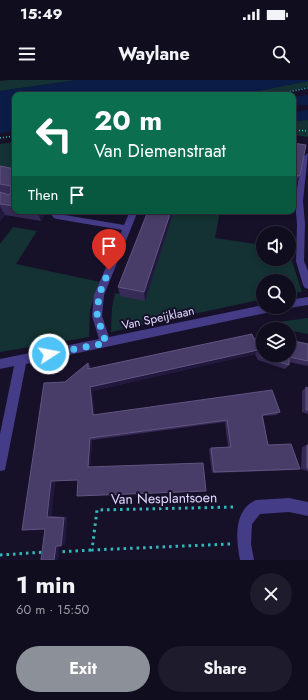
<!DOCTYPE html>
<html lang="en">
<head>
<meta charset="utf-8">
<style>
	:root { --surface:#100d1f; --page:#1e1b2c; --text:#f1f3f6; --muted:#9c9ca4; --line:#302d3d; --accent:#8c9099 }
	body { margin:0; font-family:Jost,sans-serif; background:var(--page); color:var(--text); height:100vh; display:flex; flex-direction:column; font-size:15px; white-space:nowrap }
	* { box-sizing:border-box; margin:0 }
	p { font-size:13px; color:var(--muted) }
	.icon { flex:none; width:22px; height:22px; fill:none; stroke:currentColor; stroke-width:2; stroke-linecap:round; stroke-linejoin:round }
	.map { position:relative; height:480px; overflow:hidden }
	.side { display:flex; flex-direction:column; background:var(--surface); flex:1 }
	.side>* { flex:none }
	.hud { position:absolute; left:12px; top:12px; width:284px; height:122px; border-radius:8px; box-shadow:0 2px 6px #0003,0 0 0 1px var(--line); background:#0b6e4f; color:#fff; overflow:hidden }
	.fabs { position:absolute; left:256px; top:146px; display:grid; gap:8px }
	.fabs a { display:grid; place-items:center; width:40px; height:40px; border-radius:50%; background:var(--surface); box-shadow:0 2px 6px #0003,0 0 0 1px var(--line); font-size:20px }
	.pin { position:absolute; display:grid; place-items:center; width:34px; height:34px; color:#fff; margin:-41px -17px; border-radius:50% 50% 50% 0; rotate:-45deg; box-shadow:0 0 4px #0007 }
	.pin .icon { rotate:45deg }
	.me { position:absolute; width:44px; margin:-22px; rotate:79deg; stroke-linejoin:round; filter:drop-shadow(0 0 3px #0008) }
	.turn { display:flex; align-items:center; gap:14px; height:84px; padding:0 16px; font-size:18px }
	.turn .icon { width:52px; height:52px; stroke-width:2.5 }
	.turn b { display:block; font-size:28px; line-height:34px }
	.then { display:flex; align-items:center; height:38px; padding:0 16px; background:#0003; gap:8px; font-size:15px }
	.round { display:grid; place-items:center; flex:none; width:42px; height:42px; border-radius:21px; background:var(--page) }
	.headline { display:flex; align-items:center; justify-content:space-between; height:68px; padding:0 16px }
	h1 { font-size:24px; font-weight:700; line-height:30px }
	.primary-button { display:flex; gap:8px; margin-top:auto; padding:8px 16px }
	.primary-button a { flex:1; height:46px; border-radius:24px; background:var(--accent); color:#fff; font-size:16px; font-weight:700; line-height:46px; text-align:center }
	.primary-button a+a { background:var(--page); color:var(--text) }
	.status { display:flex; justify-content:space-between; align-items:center; height:28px; padding:0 20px; background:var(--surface); direction:ltr }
	.status svg { height:11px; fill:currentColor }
	header { display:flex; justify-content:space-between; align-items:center; height:52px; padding:0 16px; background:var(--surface); font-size:18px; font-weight:700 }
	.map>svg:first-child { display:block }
	.green { fill:#143233 }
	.water { fill:#0b1d47 }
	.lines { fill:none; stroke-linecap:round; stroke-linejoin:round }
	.path-far1 { stroke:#32b9ba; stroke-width:1.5; stroke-dasharray:1 2; stroke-linecap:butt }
	.path { stroke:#32b9ba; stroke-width:3; stroke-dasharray:2.5 4; stroke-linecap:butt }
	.minor { fill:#443c87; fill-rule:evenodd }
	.wall { fill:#362a57 }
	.shaded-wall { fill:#21183d }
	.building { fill:#483d69; stroke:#605580 }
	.route { stroke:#4fc3f7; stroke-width:7; stroke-dasharray:0 12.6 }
	.labels { text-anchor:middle; stroke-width:4; stroke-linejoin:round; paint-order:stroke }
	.street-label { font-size:12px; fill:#e0d9ff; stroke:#161129 }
	.near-street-label { font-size:14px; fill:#e0d9ff; stroke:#161129 }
</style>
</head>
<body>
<div class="status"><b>15:49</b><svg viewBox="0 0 49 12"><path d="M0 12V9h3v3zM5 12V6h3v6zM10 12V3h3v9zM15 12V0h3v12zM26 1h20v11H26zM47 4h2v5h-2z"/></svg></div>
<header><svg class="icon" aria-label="menu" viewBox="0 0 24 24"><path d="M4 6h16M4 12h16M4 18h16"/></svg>Waylane<svg class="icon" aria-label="search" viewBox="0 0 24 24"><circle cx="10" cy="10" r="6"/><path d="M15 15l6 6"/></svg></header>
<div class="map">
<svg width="308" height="480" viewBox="0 0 308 480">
	<rect width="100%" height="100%" fill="#161129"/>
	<path class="green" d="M10,0H77L0,11V1Z
		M308,1V7L271,15H238Z
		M308,40V57L295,55L293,76V41Z
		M15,62V103L0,100V64Z
		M170,131H220L215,158L263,165V179H289V172L302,212L289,213V201H263V219L111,252L112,228L115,213L141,219Z
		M13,147L37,151L16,184L100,202L90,230L89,257L0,272V164Z
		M308,238V254L278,248V242Z"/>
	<path class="water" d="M77,0H308V1L238,15H15V51L0,53V11Z
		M308,15V25L293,26V17Z
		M308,30V40L293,41V32Z"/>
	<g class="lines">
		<path class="path-far1" d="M272,15L308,8
			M293,50L308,51
			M0,58L15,56"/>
		<path class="path" d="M230,464L92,470L97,430L236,427
			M56,472L92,470
			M0,475L45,472"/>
		<path class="minor" d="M308,73L303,121L305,144L304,181L308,191V209L305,208L303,205L296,181L297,144L295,121L302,78Z
			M48,131H57L59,134L124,145L130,131H138L104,215L102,236L109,257L263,225V227H280L278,230L275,231L26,284L6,385L5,390L0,391V354L14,286L0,289V279L99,259L92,236L94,215L122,150L57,139L54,138Z
			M308,217V225L289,228L286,227H289V220Z
			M289,418L308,422V436L289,432L260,434L252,444L251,464L254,480H240C236,460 233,430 256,420Z"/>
	</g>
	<path class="wall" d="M293,63L300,95L295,107L293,108Z
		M0,86L15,89V131H48L41,141L5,135L0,141Z
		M109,131H126L125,134Z
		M148,131H174L145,221L120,216L118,207Z
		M254,259L308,264V286L289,282V285L285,289L258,280L255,274L92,311L94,335L280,332L276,335L263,336L268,365L300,389L295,390L212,393L209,369L211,368L228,367L225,342L92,360L90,387L78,400L55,401L51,436L67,437L65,464L59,466L58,480H41L65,302L88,283L90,286V289Z
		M306,307L308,308V334L302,332V311Z
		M307,365H308V391L301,389L302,367Z"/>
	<path class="shaded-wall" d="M300,95L295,107L293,108L299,96Z
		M0,126L5,135L0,141Z
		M37,131H48L41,141Z
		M171,131H174L145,221L144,212Z
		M258,270L255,274L92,311L95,337L93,335L90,307Z
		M90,358L92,360L90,388L88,387Z
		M51,401H55L51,436L47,437Z
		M67,437L65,464L61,466L64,438Z
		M60,464L58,480H54L56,466Z"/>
	<path class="building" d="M293,63L306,65L300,95L299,96L293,95Z
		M0,86L15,89V126L0,124V112L9,115L11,113V106L0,104Z
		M148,131H171L144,212L118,207Z
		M252,254L254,259L263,257V275H289V260L308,264V281L289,277V285L261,277L258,270L90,307L93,335L272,310L280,332L262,335L268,365L291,364L300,389L214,392L211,368L231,367L227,340L90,358L88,387L203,383L206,411L77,416L78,400L51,401L47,437L64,438L61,466H56L54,480H41L45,449L22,450L44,303L65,302L88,283V289Z
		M306,307L308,308V330H306Z
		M307,365H308V388H307Z"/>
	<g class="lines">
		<path class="route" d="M49,274L106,263L97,236L99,215L109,190"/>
	</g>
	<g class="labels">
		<g class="street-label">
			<text transform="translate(158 238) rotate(-12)" y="4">Van Speijklaan</text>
		</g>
		<g class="near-street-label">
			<text transform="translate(164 418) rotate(-1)" y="5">Van Nesplantsoen</text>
		</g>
	</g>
</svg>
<div class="fabs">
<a><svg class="icon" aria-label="sound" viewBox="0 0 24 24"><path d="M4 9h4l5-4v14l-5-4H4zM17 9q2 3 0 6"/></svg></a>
<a><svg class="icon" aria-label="search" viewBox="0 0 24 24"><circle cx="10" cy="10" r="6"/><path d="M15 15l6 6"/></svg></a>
<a><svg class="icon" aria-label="layers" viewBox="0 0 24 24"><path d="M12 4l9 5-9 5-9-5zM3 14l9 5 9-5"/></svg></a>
</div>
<div class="pin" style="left:109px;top:190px;background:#d93025"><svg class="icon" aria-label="arrive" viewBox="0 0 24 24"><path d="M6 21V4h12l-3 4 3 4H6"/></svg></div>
<svg class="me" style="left:49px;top:274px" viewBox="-20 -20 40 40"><circle r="17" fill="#4fc3f7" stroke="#fff" stroke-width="3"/><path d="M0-11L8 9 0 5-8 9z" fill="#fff"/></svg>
<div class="hud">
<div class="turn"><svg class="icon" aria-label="left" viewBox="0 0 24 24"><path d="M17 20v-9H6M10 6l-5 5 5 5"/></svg><div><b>20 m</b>Van Diemenstraat</div></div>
<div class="then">Then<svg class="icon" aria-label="arrive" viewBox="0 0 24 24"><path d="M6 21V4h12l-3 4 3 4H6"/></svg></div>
</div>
</div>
<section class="side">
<div class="headline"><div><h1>1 min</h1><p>60 m · 15:50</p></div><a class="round"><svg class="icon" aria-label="close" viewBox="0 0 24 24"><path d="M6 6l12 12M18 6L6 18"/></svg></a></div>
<div class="primary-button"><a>Exit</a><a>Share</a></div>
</section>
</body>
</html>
